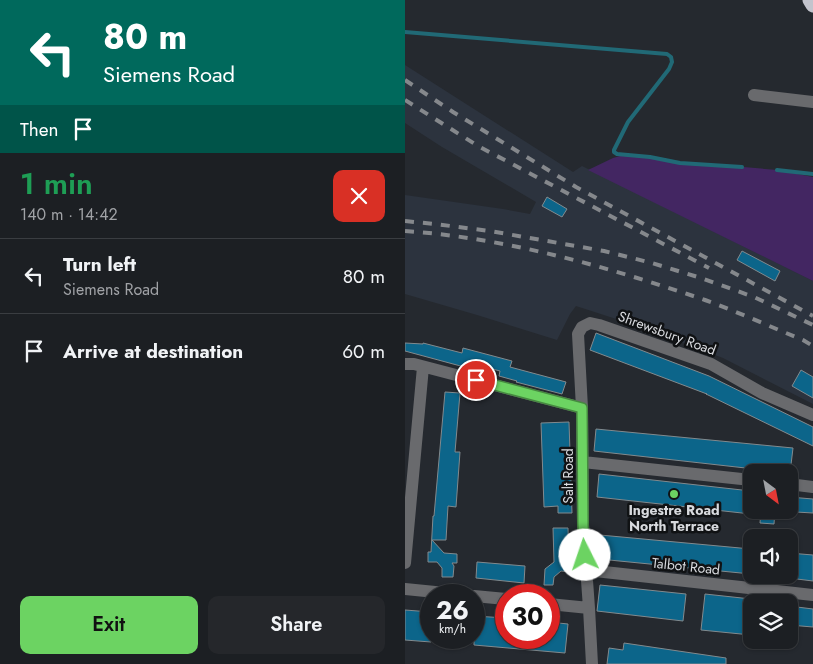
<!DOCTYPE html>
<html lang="en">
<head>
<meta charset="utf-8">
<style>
	:root { --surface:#1c1f23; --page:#25272b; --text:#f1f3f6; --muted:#a0a2a6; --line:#3a3d41; --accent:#6cd362 }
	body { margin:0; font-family:Jost,sans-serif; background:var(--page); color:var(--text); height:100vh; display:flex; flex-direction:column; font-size:19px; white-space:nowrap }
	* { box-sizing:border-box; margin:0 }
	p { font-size:16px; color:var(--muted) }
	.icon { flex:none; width:28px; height:28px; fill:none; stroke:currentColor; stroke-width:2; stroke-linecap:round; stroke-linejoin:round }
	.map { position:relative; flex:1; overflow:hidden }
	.sheet { display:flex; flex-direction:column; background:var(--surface); width:405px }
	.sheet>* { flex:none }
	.hud { background:#00695c; color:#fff; overflow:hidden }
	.needle { width:32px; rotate:148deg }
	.buttons { position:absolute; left:338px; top:464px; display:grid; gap:10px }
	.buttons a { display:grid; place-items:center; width:55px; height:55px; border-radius:10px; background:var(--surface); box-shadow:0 1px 4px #0004,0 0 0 1px var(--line); font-size:25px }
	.speed { position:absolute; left:15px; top:584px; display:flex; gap:10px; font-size:25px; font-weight:700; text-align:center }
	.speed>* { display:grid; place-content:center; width:65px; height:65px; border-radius:50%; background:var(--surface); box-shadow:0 1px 4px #0004,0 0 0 1px var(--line); line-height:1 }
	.speed small { font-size:12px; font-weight:400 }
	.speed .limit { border:8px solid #d22; background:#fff; color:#111 }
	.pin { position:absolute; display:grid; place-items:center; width:42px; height:42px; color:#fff; margin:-21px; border:2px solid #fff; border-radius:50%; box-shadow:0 1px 5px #0007 }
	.me { position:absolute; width:55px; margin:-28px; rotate:356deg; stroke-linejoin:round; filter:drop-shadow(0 0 4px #0008) }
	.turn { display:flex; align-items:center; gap:18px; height:105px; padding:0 20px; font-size:22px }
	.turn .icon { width:65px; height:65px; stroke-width:2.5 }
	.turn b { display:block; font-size:35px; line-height:42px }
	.then { display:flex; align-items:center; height:48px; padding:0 20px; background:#0003; gap:10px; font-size:19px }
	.round { display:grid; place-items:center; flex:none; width:52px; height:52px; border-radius:10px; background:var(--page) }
	.overview { display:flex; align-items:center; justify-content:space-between; height:85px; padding:0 20px }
	h1 { font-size:30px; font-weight:600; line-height:38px; color:#1e9e55 }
	.button { display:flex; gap:10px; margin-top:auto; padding:10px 20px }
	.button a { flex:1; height:58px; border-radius:10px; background:var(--accent); color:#111; font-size:20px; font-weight:600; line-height:58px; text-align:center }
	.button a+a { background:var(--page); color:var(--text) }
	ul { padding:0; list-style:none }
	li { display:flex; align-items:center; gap:15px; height:75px; padding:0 20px; border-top:1px solid var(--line) }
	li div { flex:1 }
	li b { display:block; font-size:19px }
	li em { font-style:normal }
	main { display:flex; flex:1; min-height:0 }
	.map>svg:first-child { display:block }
	.built { fill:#2c333e }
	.green { fill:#432662 }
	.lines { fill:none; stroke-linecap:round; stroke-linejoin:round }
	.stream { stroke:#216976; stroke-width:4 }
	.building { fill:#0c658a; stroke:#828a8e }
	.minor { stroke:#696a6d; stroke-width:12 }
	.highway { stroke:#c3c4cd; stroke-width:15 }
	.rail { stroke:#85888c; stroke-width:4; stroke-dasharray:9 9; stroke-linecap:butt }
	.route-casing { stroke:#468940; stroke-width:12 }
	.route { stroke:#6cd362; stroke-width:9 }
	.poi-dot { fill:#6cd362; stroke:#101214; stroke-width:2 }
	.labels { text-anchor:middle; stroke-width:5; stroke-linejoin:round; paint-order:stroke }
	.street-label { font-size:14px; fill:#d8dade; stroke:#101214 }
	.poi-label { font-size:14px; font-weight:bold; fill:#d8dade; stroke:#101214 }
</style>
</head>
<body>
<main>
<section class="sheet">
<div class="hud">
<div class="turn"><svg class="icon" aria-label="left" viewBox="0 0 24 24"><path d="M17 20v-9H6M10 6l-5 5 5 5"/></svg><div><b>80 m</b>Siemens Road</div></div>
<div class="then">Then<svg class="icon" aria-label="arrive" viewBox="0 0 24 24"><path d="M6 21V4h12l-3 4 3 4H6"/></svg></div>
</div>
<div class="overview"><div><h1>1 min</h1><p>140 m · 14:42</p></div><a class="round" style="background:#d93025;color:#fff"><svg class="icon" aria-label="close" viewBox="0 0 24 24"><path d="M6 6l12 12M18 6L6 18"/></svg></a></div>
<ul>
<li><svg class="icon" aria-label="left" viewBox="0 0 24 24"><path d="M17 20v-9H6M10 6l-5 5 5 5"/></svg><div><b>Turn left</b><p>Siemens Road</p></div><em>80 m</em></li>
<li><svg class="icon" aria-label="arrive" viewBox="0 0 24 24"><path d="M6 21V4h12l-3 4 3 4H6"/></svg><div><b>Arrive at destination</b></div><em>60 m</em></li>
</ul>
<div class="button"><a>Exit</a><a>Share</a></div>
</section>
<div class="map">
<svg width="408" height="664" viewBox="0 0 408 664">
	<rect width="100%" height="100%" fill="#25292f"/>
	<path class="built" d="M0,65L168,172L177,166L408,281V404L318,358L236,327L171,306L165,314L152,340L72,315L0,294V195L98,209L125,214L131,202L37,147L0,123Z"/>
	<path class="green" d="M222,154L245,157L275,163L315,165L372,170L408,177V281L183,170L208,158Z"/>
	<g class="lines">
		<path class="stream" d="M0,32L262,54L266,57L267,62L264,69L223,122L209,150V152L212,154L245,157L275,163L337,167
			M372,170L408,174"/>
	</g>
	<path class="building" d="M142,197L162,209L157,217L137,206Z
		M337,251L375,271L370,281L332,260Z
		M191,333L304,376L408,427V446L301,394H302L185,350Z
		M0,343L18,344V343L57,353L58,348L107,361L105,367L161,382L157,394L111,382L112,381L94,376L95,371L65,363L63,368L0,351Z
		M396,370L408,377V398L387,386Z
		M40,392L55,393L50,452H55L51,507L43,506L41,540H27L39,553L52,554V563H47L49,566L48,577H37V568L32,562H23V552H26L28,516H29Z
		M164,422L167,513H153V506L139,507L136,423Z
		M191,429L388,448L385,473L189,451Z
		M194,474L346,491V514L192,497Z
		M384,497L408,499V513L391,512V511L384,510Z
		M356,510H370L369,524L355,523Z
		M148,528H163L164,560H165L164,572L156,571L149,577L148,585H139L140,569L149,562Z
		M195,535L346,549V574L194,559Z
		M384,553L408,555V581L384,578Z
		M72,562L120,566L119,583L71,578Z
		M195,585L281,594L278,621L192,611Z
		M300,594L346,599V635L296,630Z
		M384,606L408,609V627L384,625Z
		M0,610L26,612V642L0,640Z
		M69,616L101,618V638H144V622L163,624L160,653L69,645Z
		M219,643L321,658V664H202L204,648L218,650Z"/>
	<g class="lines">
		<path class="minor" d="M349,95L408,102
			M0,364H9L177,408
			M178,462L346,480
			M384,484L408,487
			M0,563L18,367
			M181,570L408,595
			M0,589L60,595
			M69,596L101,599
			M144,604L184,608
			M187,664L184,608L178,525L177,408L173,334L177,327L185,323L194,325L306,364L357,393L408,415"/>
		<path class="highway" d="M405,0L408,5"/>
		<path class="rail" d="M0,80L48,112L171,187L408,316
			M0,100L73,146L304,268
			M0,221L30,224L85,231L199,251L247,263L296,278L349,297L408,325
			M0,231C102,238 203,267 300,300C333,312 366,327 398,340L408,346"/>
	</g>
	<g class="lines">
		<g class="route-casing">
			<path id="route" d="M71,380L177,408L178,525L180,555"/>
		</g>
		<use href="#route" class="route"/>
	</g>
	<circle class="poi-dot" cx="269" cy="494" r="5"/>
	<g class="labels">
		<g class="street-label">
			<text transform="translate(262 333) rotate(20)" y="5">Shrewsbury Road</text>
			<text transform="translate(163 476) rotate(-90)" y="5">Salt Road</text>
			<text transform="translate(281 566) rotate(6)" y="5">Talbot Road</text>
		</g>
		<g class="poi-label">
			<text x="269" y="515">Ingestre Road<tspan x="269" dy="16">North Terrace</tspan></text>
		</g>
	</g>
</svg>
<div class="buttons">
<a><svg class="needle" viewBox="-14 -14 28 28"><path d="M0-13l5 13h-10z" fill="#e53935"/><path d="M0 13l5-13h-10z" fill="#a0a2a6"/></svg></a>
<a><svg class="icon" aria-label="sound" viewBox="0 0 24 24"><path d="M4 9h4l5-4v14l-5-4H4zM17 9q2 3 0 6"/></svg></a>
<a><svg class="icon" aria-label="layers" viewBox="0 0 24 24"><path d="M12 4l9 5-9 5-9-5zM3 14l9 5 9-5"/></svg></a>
</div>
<div class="speed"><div>26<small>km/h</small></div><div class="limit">30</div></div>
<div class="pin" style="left:71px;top:380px;background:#d93025"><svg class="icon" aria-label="arrive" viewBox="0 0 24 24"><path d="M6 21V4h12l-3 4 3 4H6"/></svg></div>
<svg class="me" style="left:180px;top:555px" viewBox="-20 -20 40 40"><circle r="19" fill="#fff"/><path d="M0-13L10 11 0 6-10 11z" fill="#6cd362"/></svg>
</div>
</main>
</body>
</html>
